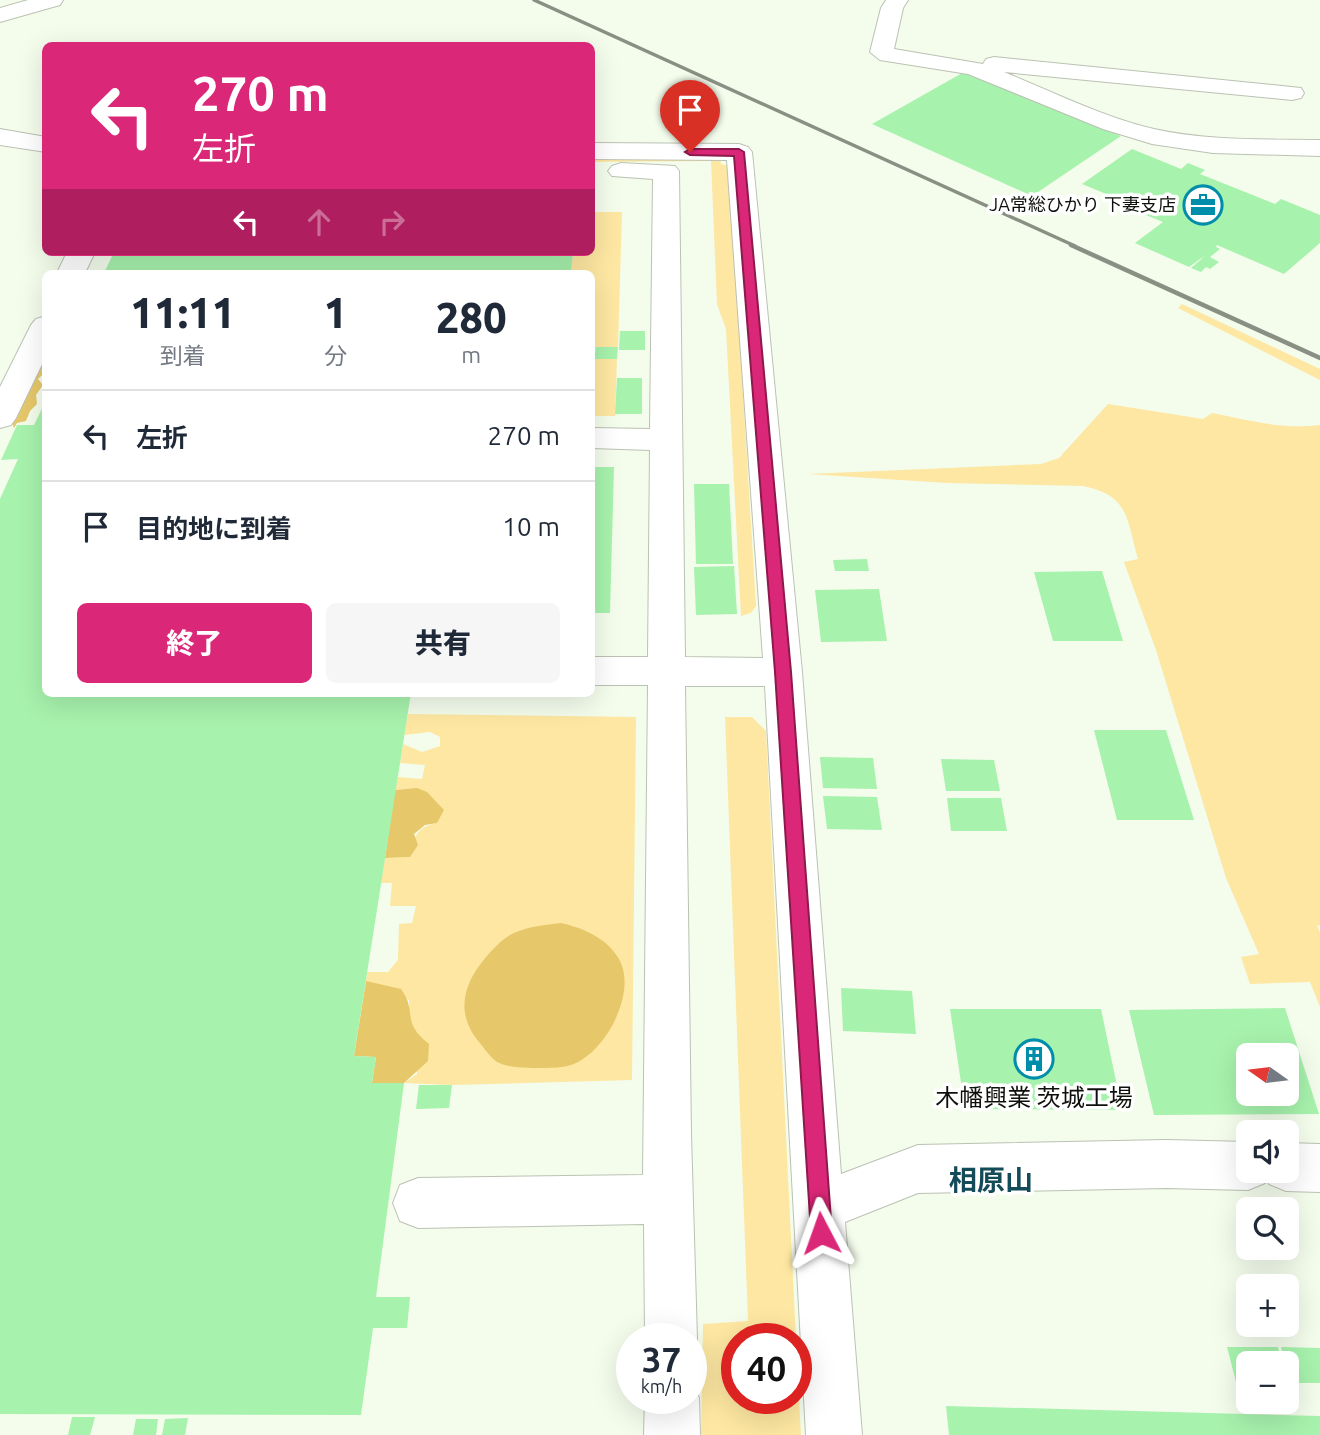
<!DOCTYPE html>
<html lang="ja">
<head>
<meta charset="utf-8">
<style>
	:root { --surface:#fff; --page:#f6f6f7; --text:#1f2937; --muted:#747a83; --line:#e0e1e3; --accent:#db2777 }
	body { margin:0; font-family:Ubuntu,"Noto Sans JP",sans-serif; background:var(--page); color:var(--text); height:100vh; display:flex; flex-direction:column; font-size:26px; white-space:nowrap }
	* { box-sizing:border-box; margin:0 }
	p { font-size:23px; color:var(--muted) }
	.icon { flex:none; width:38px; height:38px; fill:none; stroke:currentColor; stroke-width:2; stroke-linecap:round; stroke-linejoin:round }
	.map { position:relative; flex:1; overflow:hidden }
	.side { position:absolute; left:42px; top:270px; width:553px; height:427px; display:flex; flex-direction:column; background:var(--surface); border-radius:10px; box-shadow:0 7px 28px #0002 }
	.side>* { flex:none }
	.hud { position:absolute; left:42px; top:42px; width:553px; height:214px; border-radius:10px; box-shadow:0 7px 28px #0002; background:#db2777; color:#fff; overflow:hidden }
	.needle { width:46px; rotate:284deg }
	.buttons { position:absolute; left:1236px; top:1043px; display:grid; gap:14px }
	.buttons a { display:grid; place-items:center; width:63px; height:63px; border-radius:10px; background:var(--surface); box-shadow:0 7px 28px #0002; font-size:35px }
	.speed { position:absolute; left:616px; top:1323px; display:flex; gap:14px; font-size:35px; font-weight:700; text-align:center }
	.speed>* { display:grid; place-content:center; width:91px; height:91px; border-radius:50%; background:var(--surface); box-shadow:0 7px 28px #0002; line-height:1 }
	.speed small { font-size:18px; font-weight:400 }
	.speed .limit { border:10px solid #d22; background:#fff; color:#111 }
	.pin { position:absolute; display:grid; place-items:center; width:60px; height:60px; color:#fff; margin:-72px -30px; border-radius:50% 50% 50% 0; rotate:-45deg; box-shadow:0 0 7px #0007 }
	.pin .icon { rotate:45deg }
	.me { position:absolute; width:77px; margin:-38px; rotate:356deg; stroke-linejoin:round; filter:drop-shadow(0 0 5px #0008) }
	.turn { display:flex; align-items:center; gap:24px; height:147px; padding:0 35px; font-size:32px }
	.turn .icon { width:91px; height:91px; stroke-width:2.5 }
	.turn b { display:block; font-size:49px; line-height:60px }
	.lanes { display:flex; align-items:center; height:66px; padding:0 35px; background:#0003; justify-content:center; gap:35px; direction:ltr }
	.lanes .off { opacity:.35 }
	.eta { display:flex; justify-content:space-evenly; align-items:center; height:119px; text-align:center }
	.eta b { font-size:42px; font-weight:800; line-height:49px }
	.cta { display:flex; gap:14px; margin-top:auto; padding:14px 35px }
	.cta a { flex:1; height:80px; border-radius:10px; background:var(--accent); color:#fff; font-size:28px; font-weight:800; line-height:80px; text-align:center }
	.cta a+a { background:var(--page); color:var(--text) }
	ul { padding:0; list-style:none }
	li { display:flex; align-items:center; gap:21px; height:91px; padding:0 35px; border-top:2px solid var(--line) }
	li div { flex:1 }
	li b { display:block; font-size:26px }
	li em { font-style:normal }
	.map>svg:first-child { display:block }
	.green { fill:#fde7a2 }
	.forest { fill:#e6c86a }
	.building { fill:#a7f2ad; fill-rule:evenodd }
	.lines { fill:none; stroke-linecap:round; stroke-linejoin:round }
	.minor-casing { stroke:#bbc2b3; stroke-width:2 }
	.minor { fill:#fff; fill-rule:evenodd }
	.rail-far1 { stroke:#8a8f84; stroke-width:3.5 }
	.rail { stroke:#8a8f84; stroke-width:4.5 }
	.route { fill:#db2777; stroke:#8e194d; stroke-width:2 }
	.labels { text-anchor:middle; stroke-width:7; stroke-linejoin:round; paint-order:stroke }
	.far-poi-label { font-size:18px; fill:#0e100b; stroke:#fff; text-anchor:end }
	.near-poi-label { font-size:24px; fill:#0e100b; stroke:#fff }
	.near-neighbourhood-label { font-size:28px; font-weight:bold; fill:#144b59; stroke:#fff }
</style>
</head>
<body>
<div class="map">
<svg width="1320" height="1435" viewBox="0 0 1320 1435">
	<rect width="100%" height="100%" fill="#f4fcec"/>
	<path class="green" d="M592,155H713L720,158L721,164L729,166L756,606L751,613L741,616L726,329L717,304L711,161L592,162Z
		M592,212H622L618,347H596L594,358L617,359L615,416H592V273H571L573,252H592Z
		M1182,304L1320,369V380L1178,308Z
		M1108,404L1203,419L1212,413C1248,420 1283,430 1320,425V925L1317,926L1320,933V1007L1310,982L1250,984L1241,957L1259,954L1226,878L1156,650L1124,562L1138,559C1126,518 1130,496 1083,486L947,483L808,474L1041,464L1059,458Z
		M408,714L636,717L632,1080L452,1085L404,1083L417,1074L415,1033L409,1017V1000L366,981L367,972H388L398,960L399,924L412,923L416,906H390L392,883H381L385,858L410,857C414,837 416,827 437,823L443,810C425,790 423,787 395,790L398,777L422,779L425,765L400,763L403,744L422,752L440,746V737L430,732L404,735Z
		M725,717H752L766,731L796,1339H737V1398H796V1348L801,1435H701L703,1324L748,1321Z"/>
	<path class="forest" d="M45,339V372L38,379L43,385L36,395L37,404L30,411L26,421L17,423L14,428L12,423Z
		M417,788L427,792L444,810L437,823L425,825L414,834L418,845L410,857L385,858L395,790Z
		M561,923C583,928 607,938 619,959C638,992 605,1054 571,1065C561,1068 550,1068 539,1068C527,1068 508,1068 497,1062C491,1058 484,1048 479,1042C455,1013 463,984 486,957C494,948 504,937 514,933C530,926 545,925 561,923Z
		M366,981L401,989C418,1012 400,1021 429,1044L428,1061L404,1083H372L376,1057L354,1056Z"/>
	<path class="building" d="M964,72L1121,136L1032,196L872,124Z
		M1132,149L1181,169L1188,163L1205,170L1200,174L1275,204L1281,199L1320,215V243L1284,274L1217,245L1216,247L1220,249L1210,257L1219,262L1210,269L1206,267L1201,272L1191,268L1206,255L1189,267L1135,243L1163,222L1141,213L1145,210L1082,184Z
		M114,252H573L571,273H104Z
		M620,331H645V350H619Z
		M596,347H618L617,359H594Z
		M617,378H642V414H615Z
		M46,400V693H411L354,1056L376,1057L372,1083H404L376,1297H410L407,1328H373L361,1415L0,1414V499L18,459L1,460L17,425H34Z
		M592,467H614L610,613H592Z
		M694,484H729L733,564H696Z
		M867,559L869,571H835L833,560Z
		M734,566L737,614L696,615L694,567Z
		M1102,571L1123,641H1053L1034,572Z
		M879,589L887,641L821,642L815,590Z
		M1094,730H1166L1194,820H1117Z
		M820,757L873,758L877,789L823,788Z
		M941,759L994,760L1000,791H946Z
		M823,796L877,797L882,830L827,829Z
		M947,798H1001L1007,831H951Z
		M841,988L912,991L916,1034L843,1031Z
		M1285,1008L1319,1114L1154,1115L1129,1010ZM1248,1055H1286V1094H1248Z
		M950,1009H1101L1122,1110L965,1109Z
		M419,1085H452L449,1108L416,1109Z
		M1227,1347H1278L1282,1363H1248V1382H1236Z
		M1281,1347L1320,1348V1383H1290Z
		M946,1406L1320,1416V1435H949Z
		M72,1417H95L90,1435H68Z
		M188,1418L185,1435H162L165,1419Z
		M136,1419H158L156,1435H133Z"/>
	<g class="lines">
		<g class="minor-casing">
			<path id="minor" d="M28,0H63L60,5L0,22V8Z
				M886,0H908L903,8L894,49L983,64L986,59L994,57L1301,88L1304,93L1301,98L1292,100L1004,72C1053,92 1103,117 1154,129C1208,141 1265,139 1320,140V156L1213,153L1152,144L1103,129L968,74L880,60L870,52L881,8Z
				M0,129L46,137V152L0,145Z
				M592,143L739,144L748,147L752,152L802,672L841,1174L918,1145L1166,1140L1248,1142V1171H1286V1143L1320,1144V1192L1286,1191L1269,1184L1267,1179L1265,1183L1248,1190L1166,1188L918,1193L845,1222L862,1435H806L765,686H685L691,1134L697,1339L691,1354V1339H645L644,1224L418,1228L400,1221L393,1203L400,1185L418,1178L643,1175L648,685H592V657H648L650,450L592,448V428L650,429L653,179L612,176L608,171L612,166L621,163L675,166L679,171L685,657L763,658L727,160L592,159Z
				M67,252H95L85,273H57Z
				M46,316V356L16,418L11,425L0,428V387L31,325L36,319Z
				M691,1379L699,1398L700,1435H644L645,1398H691Z"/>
		</g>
		<use href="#minor" class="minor"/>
		<path class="rail-far1" d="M534,0L1075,246"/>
		<path class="rail" d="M1071,245L1320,358"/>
	</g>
	<path class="route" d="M739,149L744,152L791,672L832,1233L829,1240L821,1243L814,1240L811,1233L775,672L734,156L690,155L685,152L690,149Z"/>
	<defs>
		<g id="office-ring" transform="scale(2.0125)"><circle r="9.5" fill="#fff" stroke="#008daa" stroke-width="1.5"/><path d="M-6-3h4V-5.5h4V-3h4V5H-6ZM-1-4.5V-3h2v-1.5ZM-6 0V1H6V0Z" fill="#008daa"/></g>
		<g id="building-ring" transform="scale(2.0125)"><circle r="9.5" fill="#fff" stroke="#008daa" stroke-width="1.5"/><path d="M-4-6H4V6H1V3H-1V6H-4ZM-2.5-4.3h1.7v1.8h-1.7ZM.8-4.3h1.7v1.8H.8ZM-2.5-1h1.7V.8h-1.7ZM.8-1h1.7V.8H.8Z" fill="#008daa"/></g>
	</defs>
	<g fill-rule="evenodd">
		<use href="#office-ring" x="1203" y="205"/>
		<use href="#building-ring" x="1034" y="1059"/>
	</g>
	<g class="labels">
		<g class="far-poi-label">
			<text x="1176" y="211">JA常総ひかり 下妻支店</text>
		</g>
		<g class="near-poi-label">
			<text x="1034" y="1106">木幡興業 茨城工場</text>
		</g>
		<g class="near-neighbourhood-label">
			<text x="991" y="1190">相原山</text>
		</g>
	</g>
</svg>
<div class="buttons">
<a><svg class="needle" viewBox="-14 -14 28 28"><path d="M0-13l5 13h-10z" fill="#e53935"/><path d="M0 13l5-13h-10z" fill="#747a83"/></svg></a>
<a><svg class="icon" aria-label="sound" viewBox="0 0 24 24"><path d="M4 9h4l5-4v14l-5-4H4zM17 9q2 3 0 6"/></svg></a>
<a><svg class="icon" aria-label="search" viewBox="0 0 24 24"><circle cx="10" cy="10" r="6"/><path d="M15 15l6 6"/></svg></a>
<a>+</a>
<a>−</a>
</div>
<div class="speed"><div>37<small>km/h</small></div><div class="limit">40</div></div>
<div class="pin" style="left:690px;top:152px;background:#d93025"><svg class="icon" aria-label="arrive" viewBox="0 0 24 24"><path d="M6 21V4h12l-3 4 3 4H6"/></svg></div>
<svg class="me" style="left:821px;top:1233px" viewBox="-20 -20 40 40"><path d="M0-17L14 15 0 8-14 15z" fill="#db2777" stroke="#fff" stroke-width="4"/></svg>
<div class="hud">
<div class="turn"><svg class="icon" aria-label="left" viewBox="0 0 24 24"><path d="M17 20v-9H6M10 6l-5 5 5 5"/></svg><div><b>270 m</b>左折</div></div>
<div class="lanes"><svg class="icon" aria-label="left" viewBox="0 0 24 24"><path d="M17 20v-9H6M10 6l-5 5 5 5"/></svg><svg class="icon off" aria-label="ahead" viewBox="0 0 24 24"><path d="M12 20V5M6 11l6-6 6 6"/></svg><svg class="icon off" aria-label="right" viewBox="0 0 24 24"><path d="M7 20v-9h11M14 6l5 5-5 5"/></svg></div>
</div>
<section class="side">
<div class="eta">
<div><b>11:11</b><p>到着</p></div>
<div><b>1</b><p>分</p></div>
<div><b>280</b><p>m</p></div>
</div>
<ul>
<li><svg class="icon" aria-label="left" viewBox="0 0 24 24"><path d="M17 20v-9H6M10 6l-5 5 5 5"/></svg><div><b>左折</b></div><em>270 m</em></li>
<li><svg class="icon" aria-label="arrive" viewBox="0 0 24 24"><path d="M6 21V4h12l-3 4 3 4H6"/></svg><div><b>目的地に到着</b></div><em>10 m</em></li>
</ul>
<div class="cta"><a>終了</a><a>共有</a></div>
</section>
</div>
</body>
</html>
